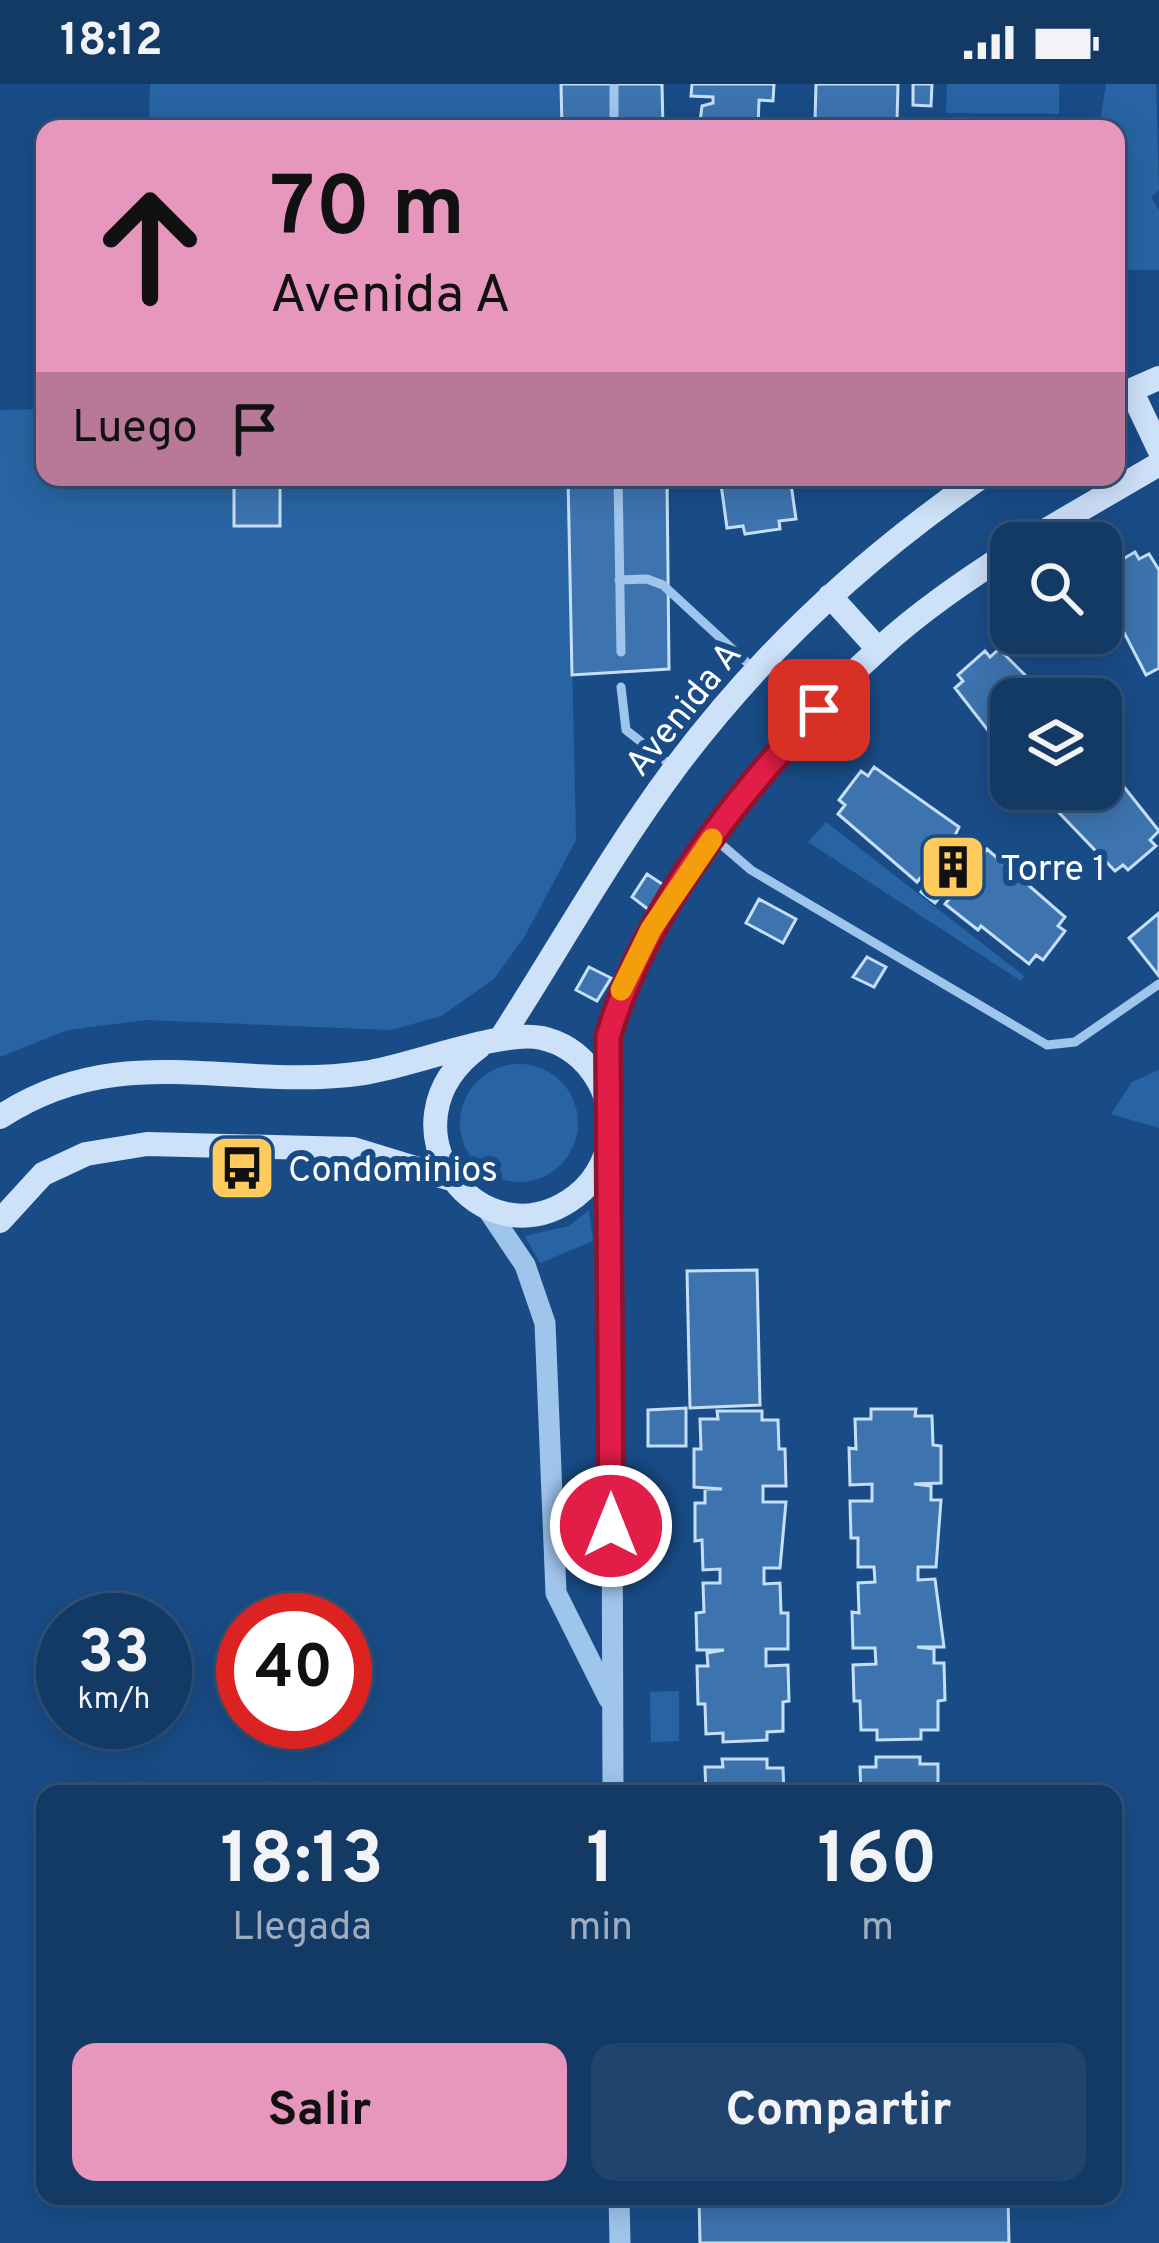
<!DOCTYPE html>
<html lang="es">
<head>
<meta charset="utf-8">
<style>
	:root { --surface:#133965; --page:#20446e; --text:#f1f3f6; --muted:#9dacbf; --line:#325379; --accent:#e797bd }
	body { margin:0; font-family:Overpass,sans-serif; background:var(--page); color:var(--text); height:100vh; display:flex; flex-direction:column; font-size:45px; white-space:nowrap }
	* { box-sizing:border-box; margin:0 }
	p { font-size:39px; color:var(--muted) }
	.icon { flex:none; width:66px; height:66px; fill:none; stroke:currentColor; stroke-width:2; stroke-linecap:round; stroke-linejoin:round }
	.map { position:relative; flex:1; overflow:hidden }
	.side { position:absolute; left:36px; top:1701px; width:1086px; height:420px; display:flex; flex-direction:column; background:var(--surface); border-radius:24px; box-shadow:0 6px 30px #0003,0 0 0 3px var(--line) }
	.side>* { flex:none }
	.banner { position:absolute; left:36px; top:36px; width:1089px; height:366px; border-radius:24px; box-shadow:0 6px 30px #0003,0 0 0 3px var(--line); background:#e797bd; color:#111; overflow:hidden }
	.controls { position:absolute; left:990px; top:438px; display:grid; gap:24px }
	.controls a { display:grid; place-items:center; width:132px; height:132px; border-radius:24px; background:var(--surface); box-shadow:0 6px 30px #0003,0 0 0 3px var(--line); font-size:60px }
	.speed { position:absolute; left:36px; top:1509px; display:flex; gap:24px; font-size:60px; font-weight:700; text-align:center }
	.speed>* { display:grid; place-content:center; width:156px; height:156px; border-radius:50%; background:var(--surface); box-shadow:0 6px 30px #0003,0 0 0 3px var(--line); line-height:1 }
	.speed small { font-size:30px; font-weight:400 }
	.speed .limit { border:18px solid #d22; background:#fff; color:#111 }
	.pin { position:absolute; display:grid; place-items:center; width:102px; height:102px; color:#fff; margin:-51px; border-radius:24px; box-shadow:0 6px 18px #0006 }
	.me { position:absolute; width:132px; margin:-66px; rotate:0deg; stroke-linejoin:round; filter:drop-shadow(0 0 9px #0008) }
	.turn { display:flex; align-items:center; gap:42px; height:252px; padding:0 36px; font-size:54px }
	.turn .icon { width:156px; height:156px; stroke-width:2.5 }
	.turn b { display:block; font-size:84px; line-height:102px }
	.then { display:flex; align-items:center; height:114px; padding:0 36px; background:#0003; gap:24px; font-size:45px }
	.eta { display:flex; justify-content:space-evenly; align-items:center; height:204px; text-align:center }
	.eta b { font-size:72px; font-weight:700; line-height:84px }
	.action { display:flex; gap:24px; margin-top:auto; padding:24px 36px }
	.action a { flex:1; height:138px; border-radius:24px; background:var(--accent); color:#111; font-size:48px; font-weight:700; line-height:138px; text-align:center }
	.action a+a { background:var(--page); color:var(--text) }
	.status { display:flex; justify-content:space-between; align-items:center; height:84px; padding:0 60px; background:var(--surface); direction:ltr }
	.status svg { height:33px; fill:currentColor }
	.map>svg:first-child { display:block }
	.green { fill:#2864a4 }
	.building { fill:#3d74af; stroke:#c5dff9; stroke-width:3 }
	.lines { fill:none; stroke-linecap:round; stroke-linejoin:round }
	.service { stroke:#a0c5ed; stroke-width:9 }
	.tertiary { stroke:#a0c5ed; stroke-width:21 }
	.secondary { stroke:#cde1f9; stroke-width:24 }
	.route-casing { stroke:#92132f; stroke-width:30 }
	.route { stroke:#e11d48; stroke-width:21 }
	.slow { stroke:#f59e0b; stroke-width:21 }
	.labels { text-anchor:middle; stroke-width:12; stroke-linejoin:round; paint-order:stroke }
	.street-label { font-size:36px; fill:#fff; stroke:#194c87 }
	.poi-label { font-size:36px; fill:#fff; stroke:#194c87; text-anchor:start }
</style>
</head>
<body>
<div class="status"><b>18:12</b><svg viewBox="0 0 49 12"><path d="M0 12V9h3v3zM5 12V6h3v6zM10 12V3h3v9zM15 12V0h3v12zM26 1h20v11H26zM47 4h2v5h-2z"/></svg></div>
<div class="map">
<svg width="1159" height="2159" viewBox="0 0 1159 2159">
	<rect width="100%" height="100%" fill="#194c87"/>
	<path class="green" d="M150,0H561L562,45H149Z
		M947,0H1059V30L946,29Z
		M1106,0H1156L1159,106L1151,113L1159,126V186H1116V45H1099Z
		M45,325V393H568L576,756L525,852L493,896L441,932L391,946L146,936L68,946L0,973V326Z
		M826,738L1024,892L1021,897L808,758Z
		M460 1039a59 59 0 1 1 118 0a59 59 0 1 1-118 0Z
		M1159,986V1044L1111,1030L1132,998Z
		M589,1126L593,1157L540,1179L525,1152L569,1142Z
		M679,1607V1657L651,1658L650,1608Z"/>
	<path class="building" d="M561,0H662L663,45H562Z
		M692,0H774L773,17L759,16L758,45H712L700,38L702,22L713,19V13L691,12Z
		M816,0H898L897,38L815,37Z
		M913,0H932L931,22L913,21Z
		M234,393H280V442H234Z
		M568,393H667L669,585L572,591Z
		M720,393H790L796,435L779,437L780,445L745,450L743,442L727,444Z
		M1135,468L1139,475L1149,470L1159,486V584L1146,591L1101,504L1108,493L1104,486Z
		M999,565L1049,615H1011V676L955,604L963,597L958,591L985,567L990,573Z
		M1101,674L1159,747L1150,756L1156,762L1128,786L1123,781L1115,787L1043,712L1051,705H1101Z
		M874,683L959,743L951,760L956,754L978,771L977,780L987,765L1065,833L1058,842L1065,847L1043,876L1036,871L1029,880L981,842L978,846L945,820L955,808L948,803L935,819L921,808L934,791L927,786L917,798L838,730L845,721L839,716L861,687L868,692Z
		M647,790L665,802L649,826L632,813Z
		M759,815L796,835L783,859L746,839Z
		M1159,829V892L1129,854Z
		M867,873L886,883L874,903L853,893Z
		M589,883L611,894L597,917L576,906Z
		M757,1186L760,1321L690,1324L687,1187Z
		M686,1324V1362H648V1326Z
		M871,1325H916L915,1332H932L933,1361L941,1362V1399L914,1400L931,1402V1416H941L936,1483H918V1496L935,1495L944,1563H917L934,1565V1579H944L945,1616L938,1617V1646H921V1655L877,1656V1646H861L860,1617H854L853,1581L876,1580L875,1564H853L852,1528L859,1529L858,1499L875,1498L874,1483H858V1454H851L850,1417H872V1400L850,1401L849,1364L856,1365L855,1335H871Z
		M717,1327H762V1336H778L779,1365H785L786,1402H763V1418H786L780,1484H764V1500L780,1499L781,1529H788V1565H766V1582L788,1581L789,1617L783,1618V1647L767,1648V1656L723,1658V1649L706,1650L705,1620H698L697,1582H708L707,1569L724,1566H697L696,1529L704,1528L703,1499H720V1485L703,1486L702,1456L695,1457V1419H705V1405H722L694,1403V1365H701L700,1335H718Z
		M876,1673H920V1680H938V1710H861L860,1683H876Z
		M722,1675H767V1684H783L784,1710H706L705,1683H723Z
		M699,2112H1008L1009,2159H700Z"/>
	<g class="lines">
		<path class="service" d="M614,0V45
			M618,393L621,568
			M619,496L647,495L663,501L754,585
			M621,603L626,646L672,682
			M715,755L751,786L1047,961L1075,958L1159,900"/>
		<path class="tertiary" d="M611,1063L613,1710
			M486,1123L525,1181L545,1239L556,1509L609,1615
			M619,2112L620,2159"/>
		<path class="secondary" d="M1131,306L1159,365
			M1118,312L1159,294
			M1024,459L1159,380
			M830,512L878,565
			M501,954C559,864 611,770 675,684C760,570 865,473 981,393
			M607,1012C607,992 605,969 609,949C637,822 783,651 879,565C919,528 965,497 1011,467
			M0,1033C122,953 233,1008 364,989C412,982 501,945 542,954C582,963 609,1000 610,1040C611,1068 598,1095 576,1112C481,1184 373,1040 479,963
			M0,1137L43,1090L86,1070L147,1060L353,1065L451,1095"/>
	</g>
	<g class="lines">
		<g class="route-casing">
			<path id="route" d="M611,1442L608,953C644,830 730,718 819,626"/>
		</g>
		<use href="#route" class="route"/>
		<path class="slow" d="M621,906L651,845L712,755"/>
	</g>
	<defs>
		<g id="building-square" transform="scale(3.45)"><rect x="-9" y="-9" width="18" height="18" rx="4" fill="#ffcb5c" stroke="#194c87"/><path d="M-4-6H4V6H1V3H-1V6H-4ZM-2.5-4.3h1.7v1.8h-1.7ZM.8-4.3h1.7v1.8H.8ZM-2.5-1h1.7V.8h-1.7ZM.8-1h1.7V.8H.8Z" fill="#111"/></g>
		<g id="bus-square" transform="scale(3.45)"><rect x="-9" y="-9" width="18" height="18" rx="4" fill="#ffcb5c" stroke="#194c87"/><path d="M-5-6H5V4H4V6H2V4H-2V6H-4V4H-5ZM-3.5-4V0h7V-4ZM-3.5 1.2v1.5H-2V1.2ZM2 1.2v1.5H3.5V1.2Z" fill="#111"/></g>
	</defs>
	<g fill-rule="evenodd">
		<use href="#building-square" x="953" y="783"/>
		<use href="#bus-square" x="242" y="1084"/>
	</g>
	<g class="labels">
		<g class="street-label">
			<text transform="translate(682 624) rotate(-51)" y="13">Avenida A</text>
		</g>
		<g class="poi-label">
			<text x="1000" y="796">Torre 1</text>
			<text x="288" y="1097">Condominios</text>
		</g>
	</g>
</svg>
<div class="controls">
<a><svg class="icon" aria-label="search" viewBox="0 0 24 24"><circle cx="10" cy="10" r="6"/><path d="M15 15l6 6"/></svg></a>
<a><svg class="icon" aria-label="layers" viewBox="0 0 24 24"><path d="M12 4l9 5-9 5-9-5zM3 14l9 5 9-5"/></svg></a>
</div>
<div class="speed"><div>33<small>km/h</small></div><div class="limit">40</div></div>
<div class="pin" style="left:819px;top:626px;background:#d93025"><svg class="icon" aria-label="arrive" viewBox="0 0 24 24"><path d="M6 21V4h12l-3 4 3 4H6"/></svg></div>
<svg class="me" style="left:611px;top:1442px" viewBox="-20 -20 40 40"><circle r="17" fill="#e11d48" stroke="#fff" stroke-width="3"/><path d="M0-11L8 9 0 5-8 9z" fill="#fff"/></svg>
<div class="banner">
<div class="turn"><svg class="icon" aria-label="ahead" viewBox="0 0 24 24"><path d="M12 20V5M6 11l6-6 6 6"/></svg><div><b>70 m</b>Avenida A</div></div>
<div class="then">Luego<svg class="icon" aria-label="arrive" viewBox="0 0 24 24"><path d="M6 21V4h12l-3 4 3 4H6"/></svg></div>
</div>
<section class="side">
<div class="eta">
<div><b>18:13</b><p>Llegada</p></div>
<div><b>1</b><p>min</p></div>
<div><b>160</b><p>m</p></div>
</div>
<div class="action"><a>Salir</a><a>Compartir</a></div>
</section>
</div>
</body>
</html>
